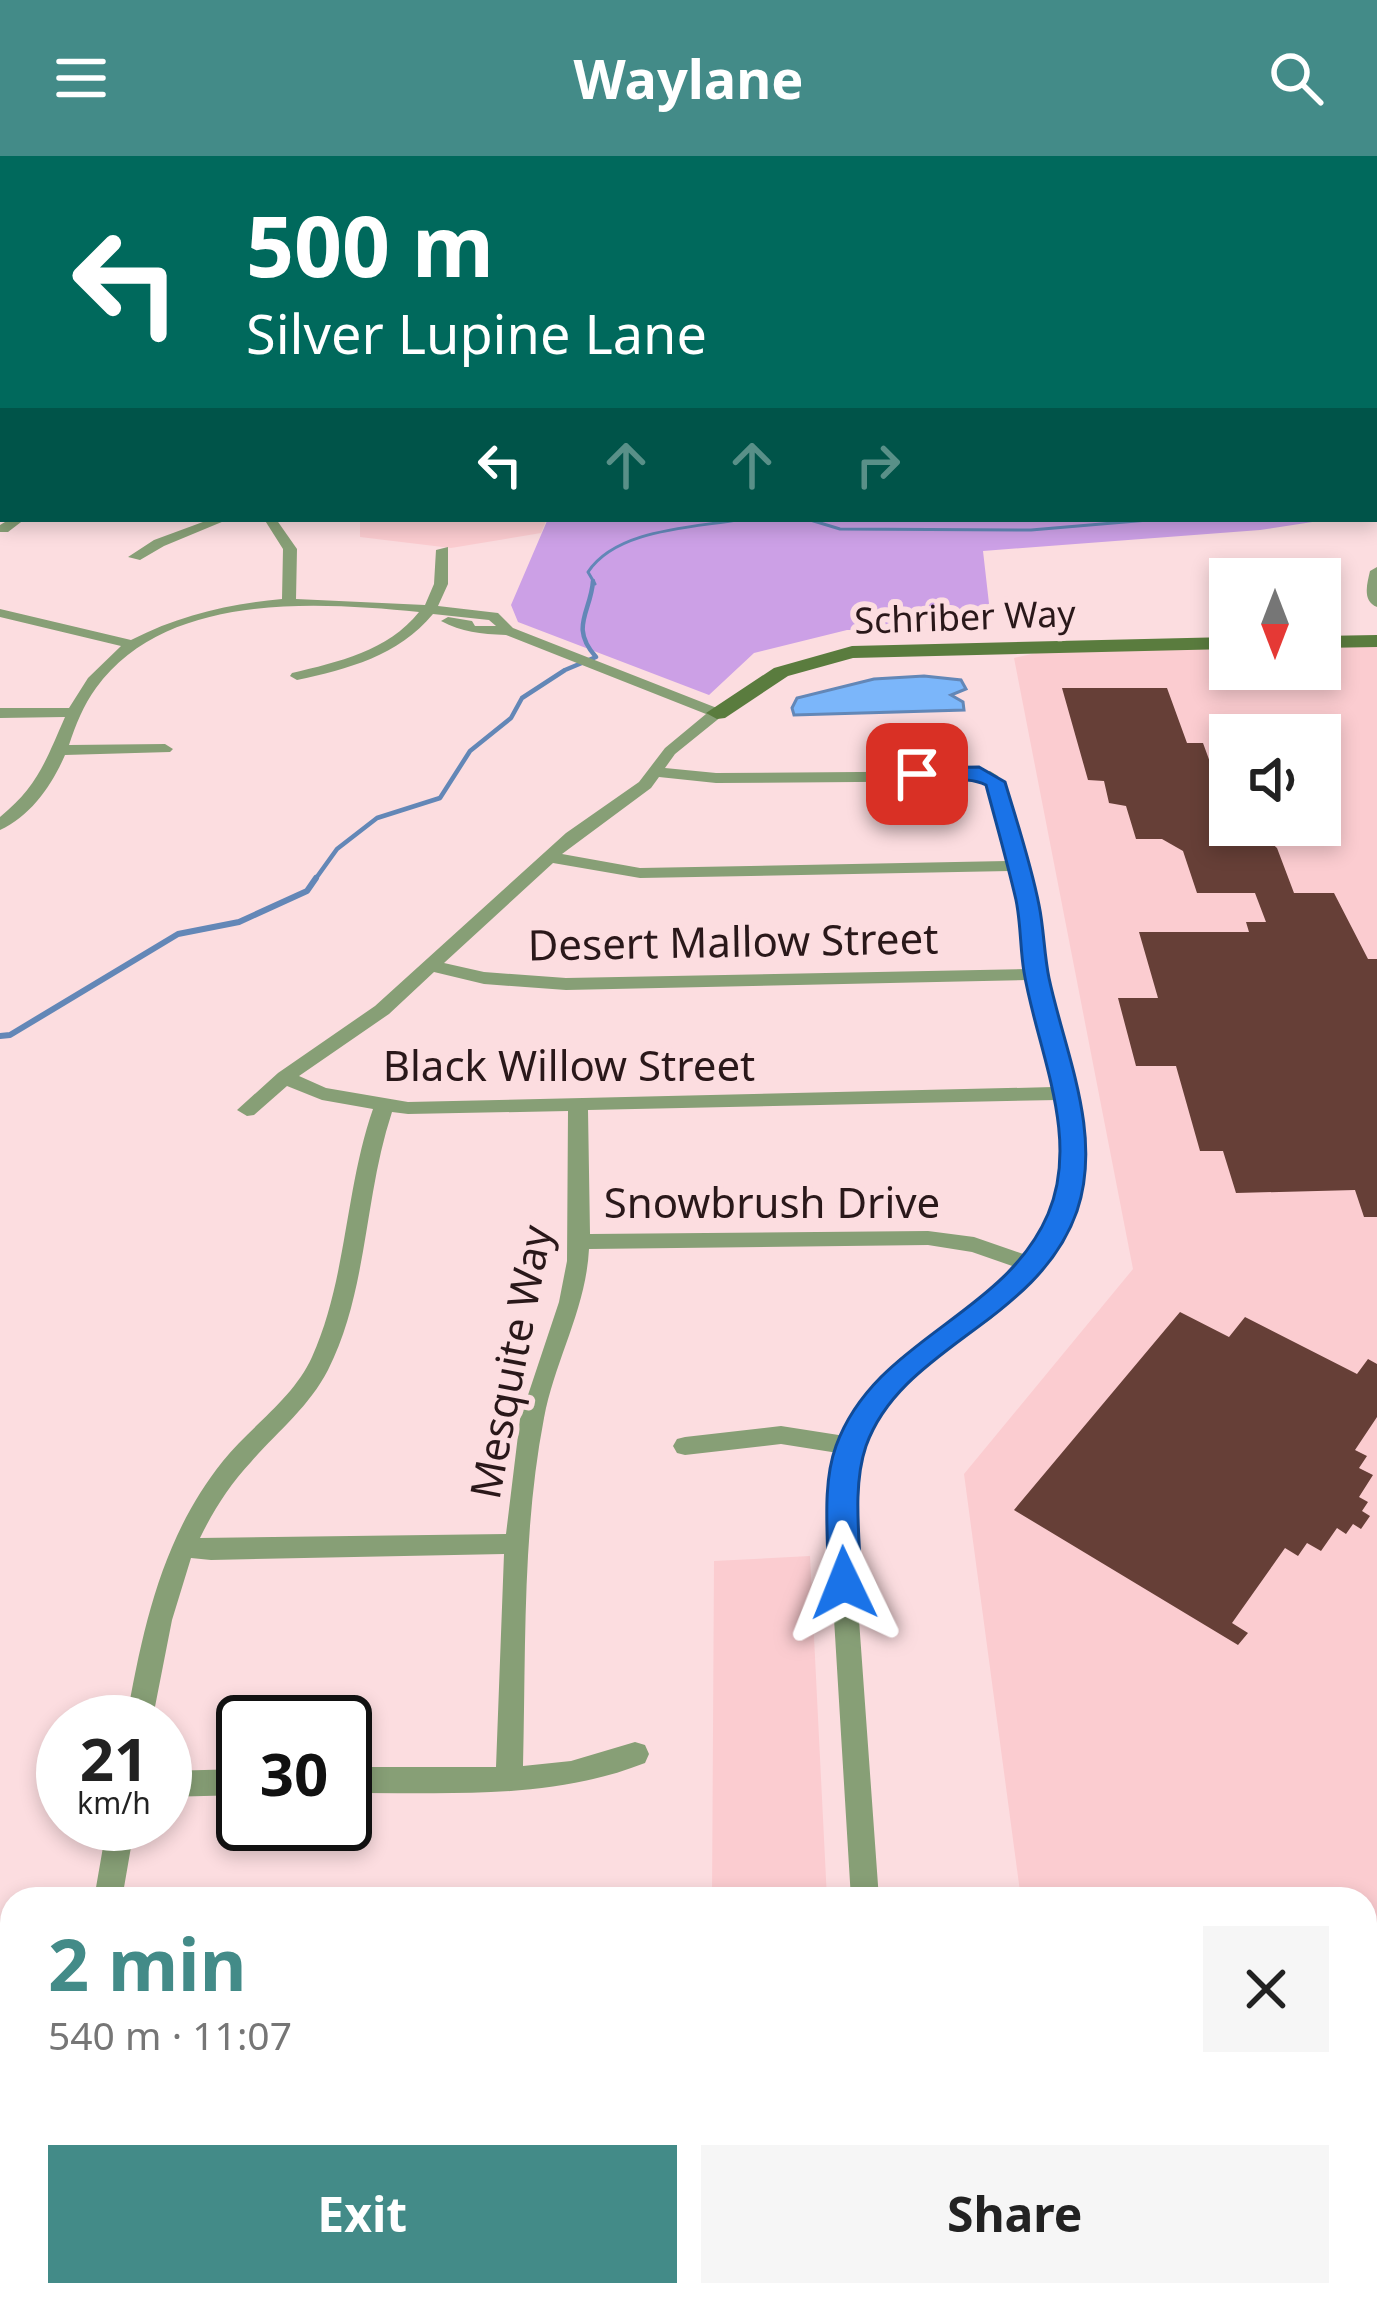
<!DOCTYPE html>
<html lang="en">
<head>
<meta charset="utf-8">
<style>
	:root { --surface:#fff; --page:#f6f6f6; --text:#222; --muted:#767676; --accent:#438b88 }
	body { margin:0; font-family:"Noto Sans",sans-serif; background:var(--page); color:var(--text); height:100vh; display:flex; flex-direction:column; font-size:45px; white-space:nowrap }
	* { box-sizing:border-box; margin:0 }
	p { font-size:39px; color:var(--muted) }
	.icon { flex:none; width:66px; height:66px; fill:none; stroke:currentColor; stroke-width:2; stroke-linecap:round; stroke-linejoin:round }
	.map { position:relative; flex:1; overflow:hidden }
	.panel { position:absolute; left:0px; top:1731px; width:1377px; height:420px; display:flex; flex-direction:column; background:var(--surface); border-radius:36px 36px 0 0; box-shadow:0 6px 18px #0003 }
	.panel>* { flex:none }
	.banner { position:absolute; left:0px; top:0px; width:1377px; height:366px; box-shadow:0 6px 18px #0003; background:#00695c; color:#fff; overflow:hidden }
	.needle { width:78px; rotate:180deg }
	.controls { position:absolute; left:1209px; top:402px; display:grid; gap:24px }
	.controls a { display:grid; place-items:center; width:132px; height:132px; border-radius:0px; background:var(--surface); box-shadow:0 6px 18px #0003; font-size:60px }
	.speed { position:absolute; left:36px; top:1539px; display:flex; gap:24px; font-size:60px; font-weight:700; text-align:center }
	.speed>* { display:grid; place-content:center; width:156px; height:156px; border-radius:50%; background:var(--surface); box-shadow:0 6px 18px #0003; line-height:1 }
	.speed small { font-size:30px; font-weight:400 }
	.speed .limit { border:6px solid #111; border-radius:18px; background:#fff; color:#111 }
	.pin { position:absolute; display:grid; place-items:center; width:102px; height:102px; color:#fff; margin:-51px; border-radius:24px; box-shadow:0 6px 18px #0006 }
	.me { position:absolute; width:132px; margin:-66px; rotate:358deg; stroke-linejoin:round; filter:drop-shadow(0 0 9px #0008) }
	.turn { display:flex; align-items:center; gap:42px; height:252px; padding:0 48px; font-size:54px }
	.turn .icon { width:156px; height:156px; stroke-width:2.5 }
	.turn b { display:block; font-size:84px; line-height:102px }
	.lanes { display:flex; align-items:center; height:114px; padding:0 48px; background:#0003; justify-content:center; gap:60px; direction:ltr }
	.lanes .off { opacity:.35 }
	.round { display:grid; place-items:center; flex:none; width:126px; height:126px; border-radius:0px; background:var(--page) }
	.headline { display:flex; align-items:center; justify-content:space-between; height:204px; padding:0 48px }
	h1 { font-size:72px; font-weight:700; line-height:90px; color:var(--accent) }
	.button { display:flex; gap:24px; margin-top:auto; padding:24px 48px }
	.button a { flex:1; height:138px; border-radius:0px; background:var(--accent); color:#fff; font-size:48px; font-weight:700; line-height:138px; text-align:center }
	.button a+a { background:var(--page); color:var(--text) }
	header { display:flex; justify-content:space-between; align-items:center; height:156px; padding:0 48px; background:var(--accent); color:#fff; font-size:54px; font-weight:700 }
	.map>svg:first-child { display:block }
	.built { fill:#fbccd0; fill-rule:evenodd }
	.green { fill:#cca0e6 }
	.water { fill:#7bb6fa; stroke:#6387b7; stroke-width:3 }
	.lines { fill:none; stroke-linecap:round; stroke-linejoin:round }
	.stream-far2 { stroke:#6387b7; stroke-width:3 }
	.stream-far1 { stroke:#6387b7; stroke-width:4.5 }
	.stream { stroke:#6387b7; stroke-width:6 }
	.building { fill:#663f37 }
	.street { fill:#879f76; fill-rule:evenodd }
	.secondary { fill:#5a7c3e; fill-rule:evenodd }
	.primary { fill:#396306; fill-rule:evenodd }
	.highway { fill:#2d4812; fill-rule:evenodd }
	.route { fill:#1a73e8; stroke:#114b97; stroke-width:3 }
	.labels { text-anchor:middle; stroke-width:12; stroke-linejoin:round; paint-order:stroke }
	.far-street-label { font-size:36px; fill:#2a181a; stroke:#fcdde0 }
	.street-label { font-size:42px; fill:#2a181a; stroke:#fcdde0 }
</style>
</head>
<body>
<header><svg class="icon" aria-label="menu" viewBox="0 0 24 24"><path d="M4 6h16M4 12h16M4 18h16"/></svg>Waylane<svg class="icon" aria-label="search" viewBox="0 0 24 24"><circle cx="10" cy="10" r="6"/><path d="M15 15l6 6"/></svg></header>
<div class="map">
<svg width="1377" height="2151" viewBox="0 0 1377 2151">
	<rect width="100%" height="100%" fill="#fcdde0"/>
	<path class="built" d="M360,363H527L546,365L541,377L451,392L360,381Z
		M1377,488V1888L1365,1906V1743H1021L964,1318L1133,1113L1014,502L1041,496L1230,491V513H1320V489ZM1230,579H1320V669H1230Z
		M810,1400L827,1743H712L714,1405Z"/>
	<path class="green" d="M561,363H1332L1260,374L983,395L992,474H847L754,497L709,539L518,466L511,449L547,365Z"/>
	<path class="water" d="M924,520L961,524L966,533L951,539L963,546L964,554L794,559L792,552L797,542L874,523Z"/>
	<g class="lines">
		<path class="stream-far2" d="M807,363L840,373L1031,374L1160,363
			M595,428L588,416C617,372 695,372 742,363"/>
		<path class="stream-far1" d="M314,725L337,693L377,662L440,642L470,595L511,562L522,542L565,514L596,501C569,471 591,456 593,425"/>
		<path class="stream" d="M0,880L10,879L178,778L239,766L307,735L316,722"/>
	</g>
	<path class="building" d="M1062,532H1167L1187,587H1203L1238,683L1268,684L1277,692L1294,737H1334L1368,803H1377V1061H1364L1355,1034L1236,1037L1223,995H1200L1176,910H1136L1118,842H1158L1139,776H1249L1246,766H1266L1255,737H1197L1183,695L1162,683H1136L1126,650L1109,647L1104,625L1088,624Z
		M1180,1156L1229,1181L1245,1161L1357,1218L1368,1203L1377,1208V1261L1355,1294L1367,1300L1359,1312L1373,1319L1359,1341L1368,1346L1362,1355L1370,1360L1361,1373L1353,1368L1346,1378L1337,1372L1321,1395L1307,1387L1298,1400L1285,1392L1232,1467L1248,1477L1238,1489L1014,1354Z"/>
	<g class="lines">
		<path class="street" d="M0,240H3V246H0Z
			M0,311L3,312V320L0,319Z
			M10,363H25L8,376H0V369Z
			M211,363H229L164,390L140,404L128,401L154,384Z
			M264,363H276L297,393L296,443L425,449L434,428L436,394L448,391V428L438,450L498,457L513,472L722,554V560L675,598L665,612L716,617L990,615L998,620L1037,748L1045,818L1082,967V999L1074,1055L1042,1115L991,1163L916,1214L884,1251L863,1290L853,1380L879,1743H851L829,1380L838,1297L781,1288L685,1299L677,1297L673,1290L677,1283L685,1281L781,1270L845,1280L868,1239L900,1202L975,1151L1018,1112L972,1096L928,1089L589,1093C586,1153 555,1204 544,1262C522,1376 526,1494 523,1610L571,1605L635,1586L645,1589L649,1598L645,1607C548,1645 447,1636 345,1637V1611H496L504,1398L211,1404L191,1402L172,1464L152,1566H126C143,1471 162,1381 223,1305C251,1270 293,1243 312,1201C347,1123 345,1033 373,953L322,944L287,930L254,959L247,960L237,954L278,917L375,850L566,677L639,626L665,592L706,558L506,479C480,478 462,476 441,465L448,461L472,465L475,470H496L489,464L433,458C398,500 348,513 297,524L290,520L292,517C338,506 388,495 419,456C314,446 166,436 96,532C83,550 76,568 69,589L165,588L173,593L170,596L65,599C52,629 31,660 0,674V661C38,630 46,604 65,561L0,562V552H69L88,522L121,490L0,461V453L131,484C180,459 228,448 282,443L283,393ZM659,621L716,627L984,625L1007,705L640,712L562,698L651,632ZM553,707L640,722L1010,715L1019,748L1026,813L566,822L484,816L444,807ZM434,816L484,828L566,834L1028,824L1054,931L408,946L326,932L299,920L389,858ZM1057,944C1065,978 1066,1024 1052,1058C1046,1072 1036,1086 1029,1100L974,1081L928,1075L590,1078L588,954ZM568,955L567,1105L559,1146L520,1263L506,1378L200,1382C213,1355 230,1328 251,1306C277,1276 309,1251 328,1214C368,1135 364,1040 392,956L408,958Z
			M1377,411V451C1362,445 1367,428 1370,415Z
			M243,1613V1639L165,1641V1615Z
			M107,1668H135L122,1743H94Z"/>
		<path class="secondary" d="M1377,479V491L1320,492V480Z
			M1230,481V493L853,502L788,520L725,562L717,563L706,557L774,512L852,490Z"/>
		<path class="primary" d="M1334,0H1347L1349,3H1336Z
			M1374,35L1377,36V46L1374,45Z"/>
		<path class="highway" d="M1377,2008V2078L1365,2083V2013Z
			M1282,2139H1343L1338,2151H1277Z"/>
	</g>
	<path class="route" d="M979,611L1005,626C1017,666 1031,708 1039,749C1044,773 1044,798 1049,822C1065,897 1103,978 1077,1055C1038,1167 902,1189 866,1290C852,1331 860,1384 861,1427L856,1437L844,1441L833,1437L828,1427C829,1384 821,1331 836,1290C875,1182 1004,1161 1048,1058C1081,981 1037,894 1024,816C1020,792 1021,768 1016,744C1007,705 996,667 986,629C961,616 928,633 907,618L917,612Z"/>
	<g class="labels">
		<g class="far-street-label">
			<text transform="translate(965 461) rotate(-2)" y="13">Schriber Way</text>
		</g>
		<g class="street-label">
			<text transform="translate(733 786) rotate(-1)" y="15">Desert Mallow Street</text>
			<text x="569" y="925">Black Willow Street</text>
			<text x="772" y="1062">Snowbrush Drive</text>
			<text transform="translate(511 1206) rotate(-79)" y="15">Mesquite Way</text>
		</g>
	</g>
</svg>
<div class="controls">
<a><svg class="needle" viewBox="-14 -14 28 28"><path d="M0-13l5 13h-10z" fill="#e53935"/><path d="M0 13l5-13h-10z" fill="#767676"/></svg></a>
<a><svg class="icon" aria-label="sound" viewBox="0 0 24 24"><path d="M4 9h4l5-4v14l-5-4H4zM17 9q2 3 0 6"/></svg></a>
</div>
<div class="speed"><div>21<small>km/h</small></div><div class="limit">30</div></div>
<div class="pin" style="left:917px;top:618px;background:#d93025"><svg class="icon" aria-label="arrive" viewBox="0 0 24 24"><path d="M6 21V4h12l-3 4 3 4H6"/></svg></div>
<svg class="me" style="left:844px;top:1427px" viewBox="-20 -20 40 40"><path d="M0-17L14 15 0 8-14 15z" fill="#1a73e8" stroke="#fff" stroke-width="4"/></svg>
<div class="banner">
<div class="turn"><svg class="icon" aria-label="left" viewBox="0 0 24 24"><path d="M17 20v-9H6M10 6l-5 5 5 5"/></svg><div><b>500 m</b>Silver Lupine Lane</div></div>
<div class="lanes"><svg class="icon" aria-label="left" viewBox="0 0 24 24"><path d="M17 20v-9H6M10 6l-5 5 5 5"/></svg><svg class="icon off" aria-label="ahead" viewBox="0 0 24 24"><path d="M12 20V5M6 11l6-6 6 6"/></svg><svg class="icon off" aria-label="ahead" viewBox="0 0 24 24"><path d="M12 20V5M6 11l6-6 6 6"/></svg><svg class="icon off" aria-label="right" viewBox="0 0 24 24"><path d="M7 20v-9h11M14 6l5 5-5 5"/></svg></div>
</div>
<section class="panel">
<div class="headline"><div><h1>2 min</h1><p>540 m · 11:07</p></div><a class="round"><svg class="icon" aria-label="close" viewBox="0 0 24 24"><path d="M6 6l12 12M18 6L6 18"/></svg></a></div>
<div class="button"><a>Exit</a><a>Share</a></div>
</section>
</div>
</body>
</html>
